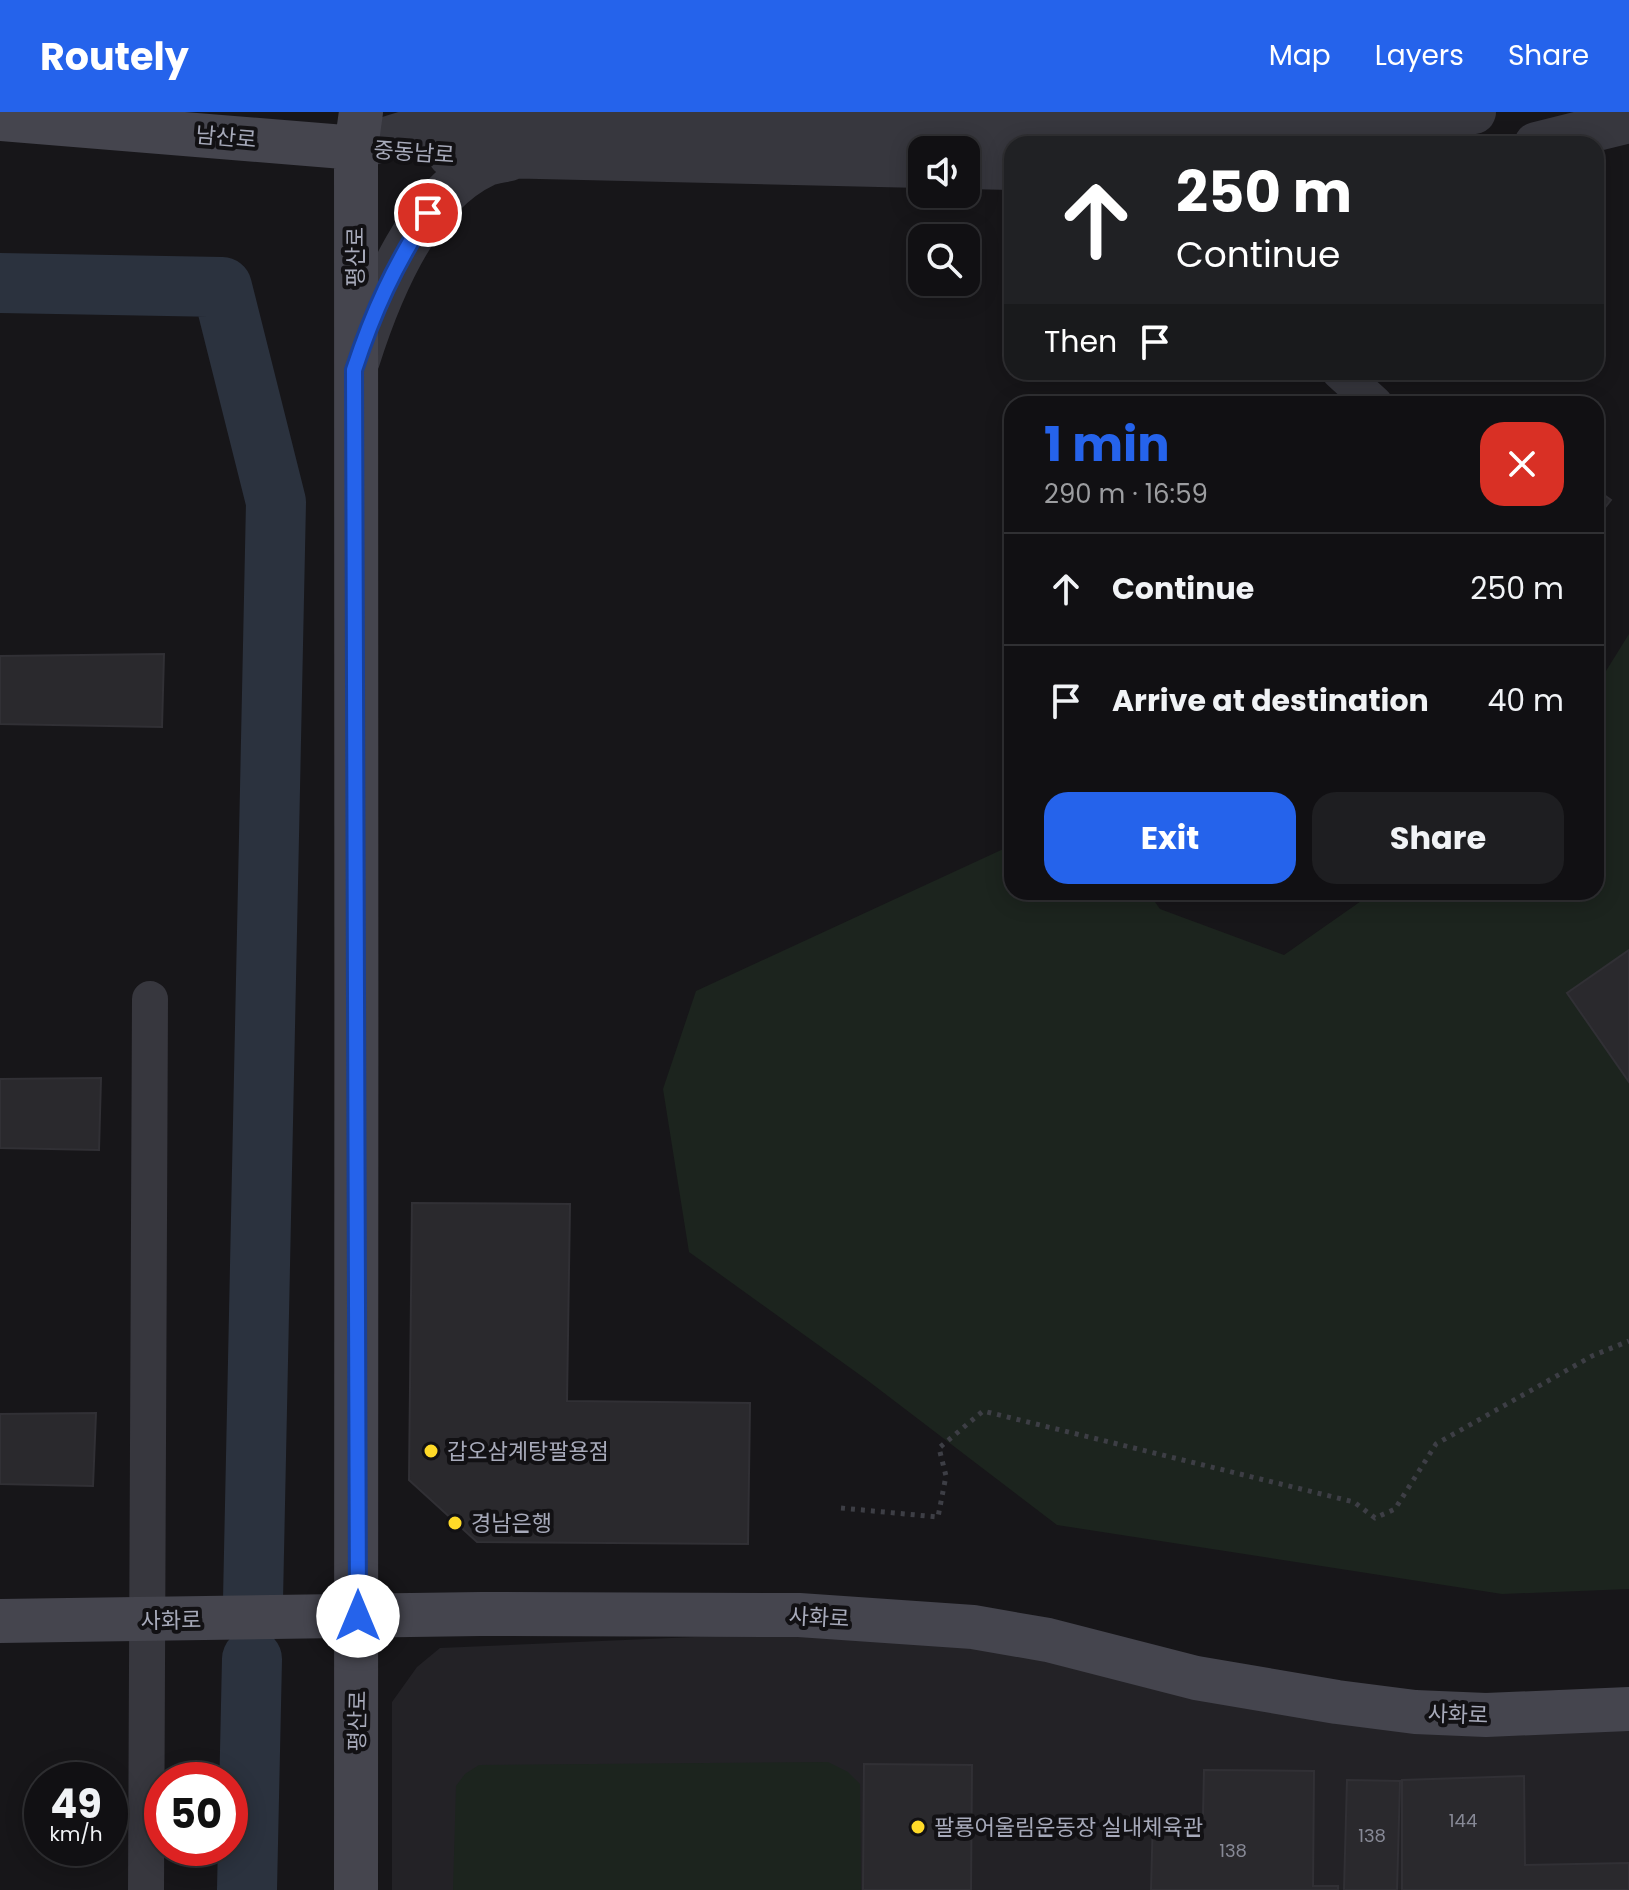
<!DOCTYPE html>
<html lang="en">
<head>
<meta charset="utf-8">
<style>
	:root { --surface:#111013; --page:#1e1e21; --text:#f1f3f6; --muted:#9c9da0; --line:#303033; --accent:#2563eb }
	body { margin:0; font-family:Poppins,"Noto Sans KR",sans-serif; background:var(--page); color:var(--text); height:100vh; display:flex; flex-direction:column; font-size:30px; white-space:nowrap }
	* { box-sizing:border-box; margin:0 }
	p { font-size:26px; color:var(--muted) }
	.icon { flex:none; width:44px; height:44px; fill:none; stroke:currentColor; stroke-width:2; stroke-linecap:round; stroke-linejoin:round }
	.map { position:relative; flex:1; overflow:hidden }
	.panel { position:absolute; left:1004px; top:284px; width:600px; height:504px; display:flex; flex-direction:column; background:var(--surface); border-radius:24px; box-shadow:0 4px 20px #0003,0 0 0 2px var(--line) }
	.panel>* { flex:none }
	.guide { position:absolute; left:1004px; top:24px; width:600px; height:244px; border-radius:24px; box-shadow:0 4px 20px #0003,0 0 0 2px var(--line); background:#202124; color:#fff; overflow:hidden }
	.buttons { position:absolute; left:908px; top:24px; display:grid; gap:16px }
	.buttons a { display:grid; place-items:center; width:72px; height:72px; border-radius:16px; background:var(--surface); box-shadow:0 4px 20px #0003,0 0 0 2px var(--line); font-size:40px }
	.speed { position:absolute; left:24px; top:1650px; display:flex; gap:16px; font-size:40px; font-weight:700; text-align:center }
	.speed>* { display:grid; place-content:center; width:104px; height:104px; border-radius:50%; background:var(--surface); box-shadow:0 4px 20px #0003,0 0 0 2px var(--line); line-height:1 }
	.speed small { font-size:20px; font-weight:400 }
	.speed .limit { border:12px solid #d22; background:#fff; color:#111 }
	.pin { position:absolute; display:grid; place-items:center; width:68px; height:68px; color:#fff; margin:-34px; border:4px solid #fff; border-radius:50%; box-shadow:0 2px 8px #0007 }
	.me { position:absolute; width:88px; margin:-44px; rotate:0deg; stroke-linejoin:round; filter:drop-shadow(0 0 6px #0008) }
	.turn { display:flex; align-items:center; gap:28px; height:168px; padding:0 40px; font-size:36px }
	.turn .icon { width:104px; height:104px; stroke-width:2.5 }
	.turn b { display:block; font-size:56px; line-height:68px }
	.then { display:flex; align-items:center; height:76px; padding:0 40px; background:#0003; gap:16px; font-size:30px }
	.round { display:grid; place-items:center; flex:none; width:84px; height:84px; border-radius:24px; background:var(--page) }
	.summary { display:flex; align-items:center; justify-content:space-between; height:136px; padding:0 40px }
	h1 { font-size:48px; font-weight:700; line-height:60px; color:var(--accent) }
	.button { display:flex; gap:16px; margin-top:auto; padding:16px 40px }
	.button a { flex:1; height:92px; border-radius:24px; background:var(--accent); color:#fff; font-size:32px; font-weight:700; line-height:92px; text-align:center }
	.button a+a { background:var(--page); color:var(--text) }
	ul { padding:0; list-style:none }
	li { display:flex; align-items:center; gap:24px; height:112px; padding:0 40px; border-top:2px solid var(--line) }
	li div { flex:1 }
	li b { display:block; font-size:30px }
	li em { font-style:normal }
	header { display:flex; align-items:center; gap:48px; box-sizing:border-box; height:112px; padding:0 40px; background:var(--accent); color:#fff }
	header strong { font-size:38px }
	nav { display:flex; gap:44px; margin-inline-start:auto; font-size:28px }
	.map>svg:first-child { display:block }
	.built { fill:#232226 }
	.green { fill:#1c241e }
	.lines { fill:none; stroke-linecap:round; stroke-linejoin:round }
	.river { stroke:#2b323e; stroke-width:60 }
	.building { fill:#2a292d; stroke:#313035; stroke-width:2 }
	.path { stroke:#3d3e45; stroke-width:5; stroke-dasharray:4 6; stroke-linecap:butt }
	.minor { stroke:#37373e; stroke-width:36 }
	.tertiary { stroke:#37373e; stroke-width:44 }
	.secondary { stroke:#45454e; stroke-width:44 }
	.route-casing { stroke:#184099; stroke-width:20 }
	.route { stroke:#2563eb; stroke-width:14 }
	.poi-dot { fill:#ffda28; stroke:#121114; stroke-width:3 }
	.labels { text-anchor:middle; stroke-width:8; stroke-linejoin:round; paint-order:stroke }
	.number-label { font-size:18px; fill:#878996 }
	.street-label { font-size:22px; fill:#a7aaba; stroke:#121114 }
	.poi-label { font-size:22px; fill:#a7aaba; stroke:#121114; text-anchor:start }
</style>
</head>
<body>
<header>
<strong>Routely</strong>
<nav><a>Map</a><a>Layers</a><a>Share</a></nav>
</header>
<div class="map">
<svg width="1629" height="1778" viewBox="0 0 1629 1778">
	<rect width="100%" height="100%" fill="#171619"/>
	<path class="built" d="M830,1519L995,1528L1410,1610L1629,1603V1778H392V1590L417,1555L440,1536Z"/>
	<path class="green" d="M1629,522V1477L1502,1482L1057,1413L867,1268L689,1140L663,977L696,879L1012,733V780H1148L1160,797L1284,843L1374,780H1596V575Z
		M828,1650L848,1660L860,1672L861,1778H453L456,1674L465,1662L479,1653Z"/>
	<g class="lines">
		<path class="river" d="M0,171L222,175L276,390L253,1488
			M247,1778L252,1547"/>
	</g>
	<path class="building" d="M1596,377L1611,388L1596,407Z
		M164,542L162,615L0,612V544Z
		M1629,838V970L1567,881Z
		M101,966L99,1038L0,1036V967Z
		M412,1091L570,1092L567,1289L750,1291L748,1432L477,1430L409,1368Z
		M96,1301L93,1374L0,1372V1302Z
		M864,1652L972,1653L971,1778H863Z
		M1204,1658L1314,1659L1313,1774H1338V1778H1151L1153,1704H1203Z
		M1524,1664L1525,1753L1629,1751V1778H1402V1668Z
		M1347,1668L1400,1669L1397,1778H1344Z"/>
	<g class="lines">
		<path class="path" d="M841,1396L938,1405L946,1364L939,1336L983,1299L1354,1390L1375,1406L1395,1397L1436,1332L1592,1244L1629,1229"/>
		<path class="minor" d="M1340,260L1375,292
			M146,1778L150,887"/>
		<path class="tertiary" d="M1536,32L1629,9
			M356,36L418,17L474,14L1172,17L1406,10L1474,0
			M450,43L922,54
			M966,55L1012,56
			M358,248C379,182 418,84 485,53C492,50 502,49 509,47"/>
		<path class="secondary" d="M0,7L356,36
			M0,1509L481,1502L799,1503L973,1515L1048,1528L1196,1566L1337,1590L1415,1600L1486,1603L1629,1597
			M356,1778C361,1197 352,617 356,36L361,0"/>
	</g>
	<g class="lines">
		<g class="route-casing">
			<path id="route" d="M358,1504L354,258C374,197 394,155 428,101"/>
		</g>
		<use href="#route" class="route"/>
	</g>
	<g class="poi-dot">
		<circle cx="431" cy="1339" r="8"/>
		<circle cx="455" cy="1411" r="8"/>
		<circle cx="918" cy="1715" r="8"/>
	</g>
	<g class="labels">
		<g class="number-label">
			<text x="1463" y="1715">144</text>
			<text x="1372" y="1730">138</text>
			<text x="1233" y="1745">138</text>
		</g>
		<g class="street-label">
			<text transform="translate(226 25) rotate(5)" y="8">남산로</text>
			<text transform="translate(414 40) rotate(4)" y="8">중동남로</text>
			<text transform="translate(355 145) rotate(-90)" y="8">평산로</text>
			<text transform="translate(819 1505) rotate(3)" y="8">사화로</text>
			<text transform="translate(171 1508) rotate(-1)" y="8">사화로</text>
			<text transform="translate(1458 1602) rotate(2)" y="8">사화로</text>
			<text transform="translate(357 1609) rotate(-89)" y="8">평산로</text>
		</g>
		<g class="poi-label">
			<text x="447" y="1347">갑오삼계탕팔용점</text>
			<text x="471" y="1419">경남은행</text>
			<text x="934" y="1723">팔룡어울림운동장 실내체육관</text>
		</g>
	</g>
</svg>
<div class="buttons">
<a><svg class="icon" aria-label="sound" viewBox="0 0 24 24"><path d="M4 9h4l5-4v14l-5-4H4zM17 9q2 3 0 6"/></svg></a>
<a><svg class="icon" aria-label="search" viewBox="0 0 24 24"><circle cx="10" cy="10" r="6"/><path d="M15 15l6 6"/></svg></a>
</div>
<div class="speed"><div>49<small>km/h</small></div><div class="limit">50</div></div>
<div class="pin" style="left:428px;top:101px;background:#d93025"><svg class="icon" aria-label="arrive" viewBox="0 0 24 24"><path d="M6 21V4h12l-3 4 3 4H6"/></svg></div>
<svg class="me" style="left:358px;top:1504px" viewBox="-20 -20 40 40"><circle r="19" fill="#fff"/><path d="M0-13L10 11 0 6-10 11z" fill="#2563eb"/></svg>
<div class="guide">
<div class="turn"><svg class="icon" aria-label="ahead" viewBox="0 0 24 24"><path d="M12 20V5M6 11l6-6 6 6"/></svg><div><b>250 m</b>Continue</div></div>
<div class="then">Then<svg class="icon" aria-label="arrive" viewBox="0 0 24 24"><path d="M6 21V4h12l-3 4 3 4H6"/></svg></div>
</div>
<section class="panel">
<div class="summary"><div><h1>1 min</h1><p>290 m · 16:59</p></div><a class="round" style="background:#d93025;color:#fff"><svg class="icon" aria-label="close" viewBox="0 0 24 24"><path d="M6 6l12 12M18 6L6 18"/></svg></a></div>
<ul>
<li><svg class="icon" aria-label="ahead" viewBox="0 0 24 24"><path d="M12 20V5M6 11l6-6 6 6"/></svg><div><b>Continue</b></div><em>250 m</em></li>
<li><svg class="icon" aria-label="arrive" viewBox="0 0 24 24"><path d="M6 21V4h12l-3 4 3 4H6"/></svg><div><b>Arrive at destination</b></div><em>40 m</em></li>
</ul>
<div class="button"><a>Exit</a><a>Share</a></div>
</section>
</div>
</body>
</html>
